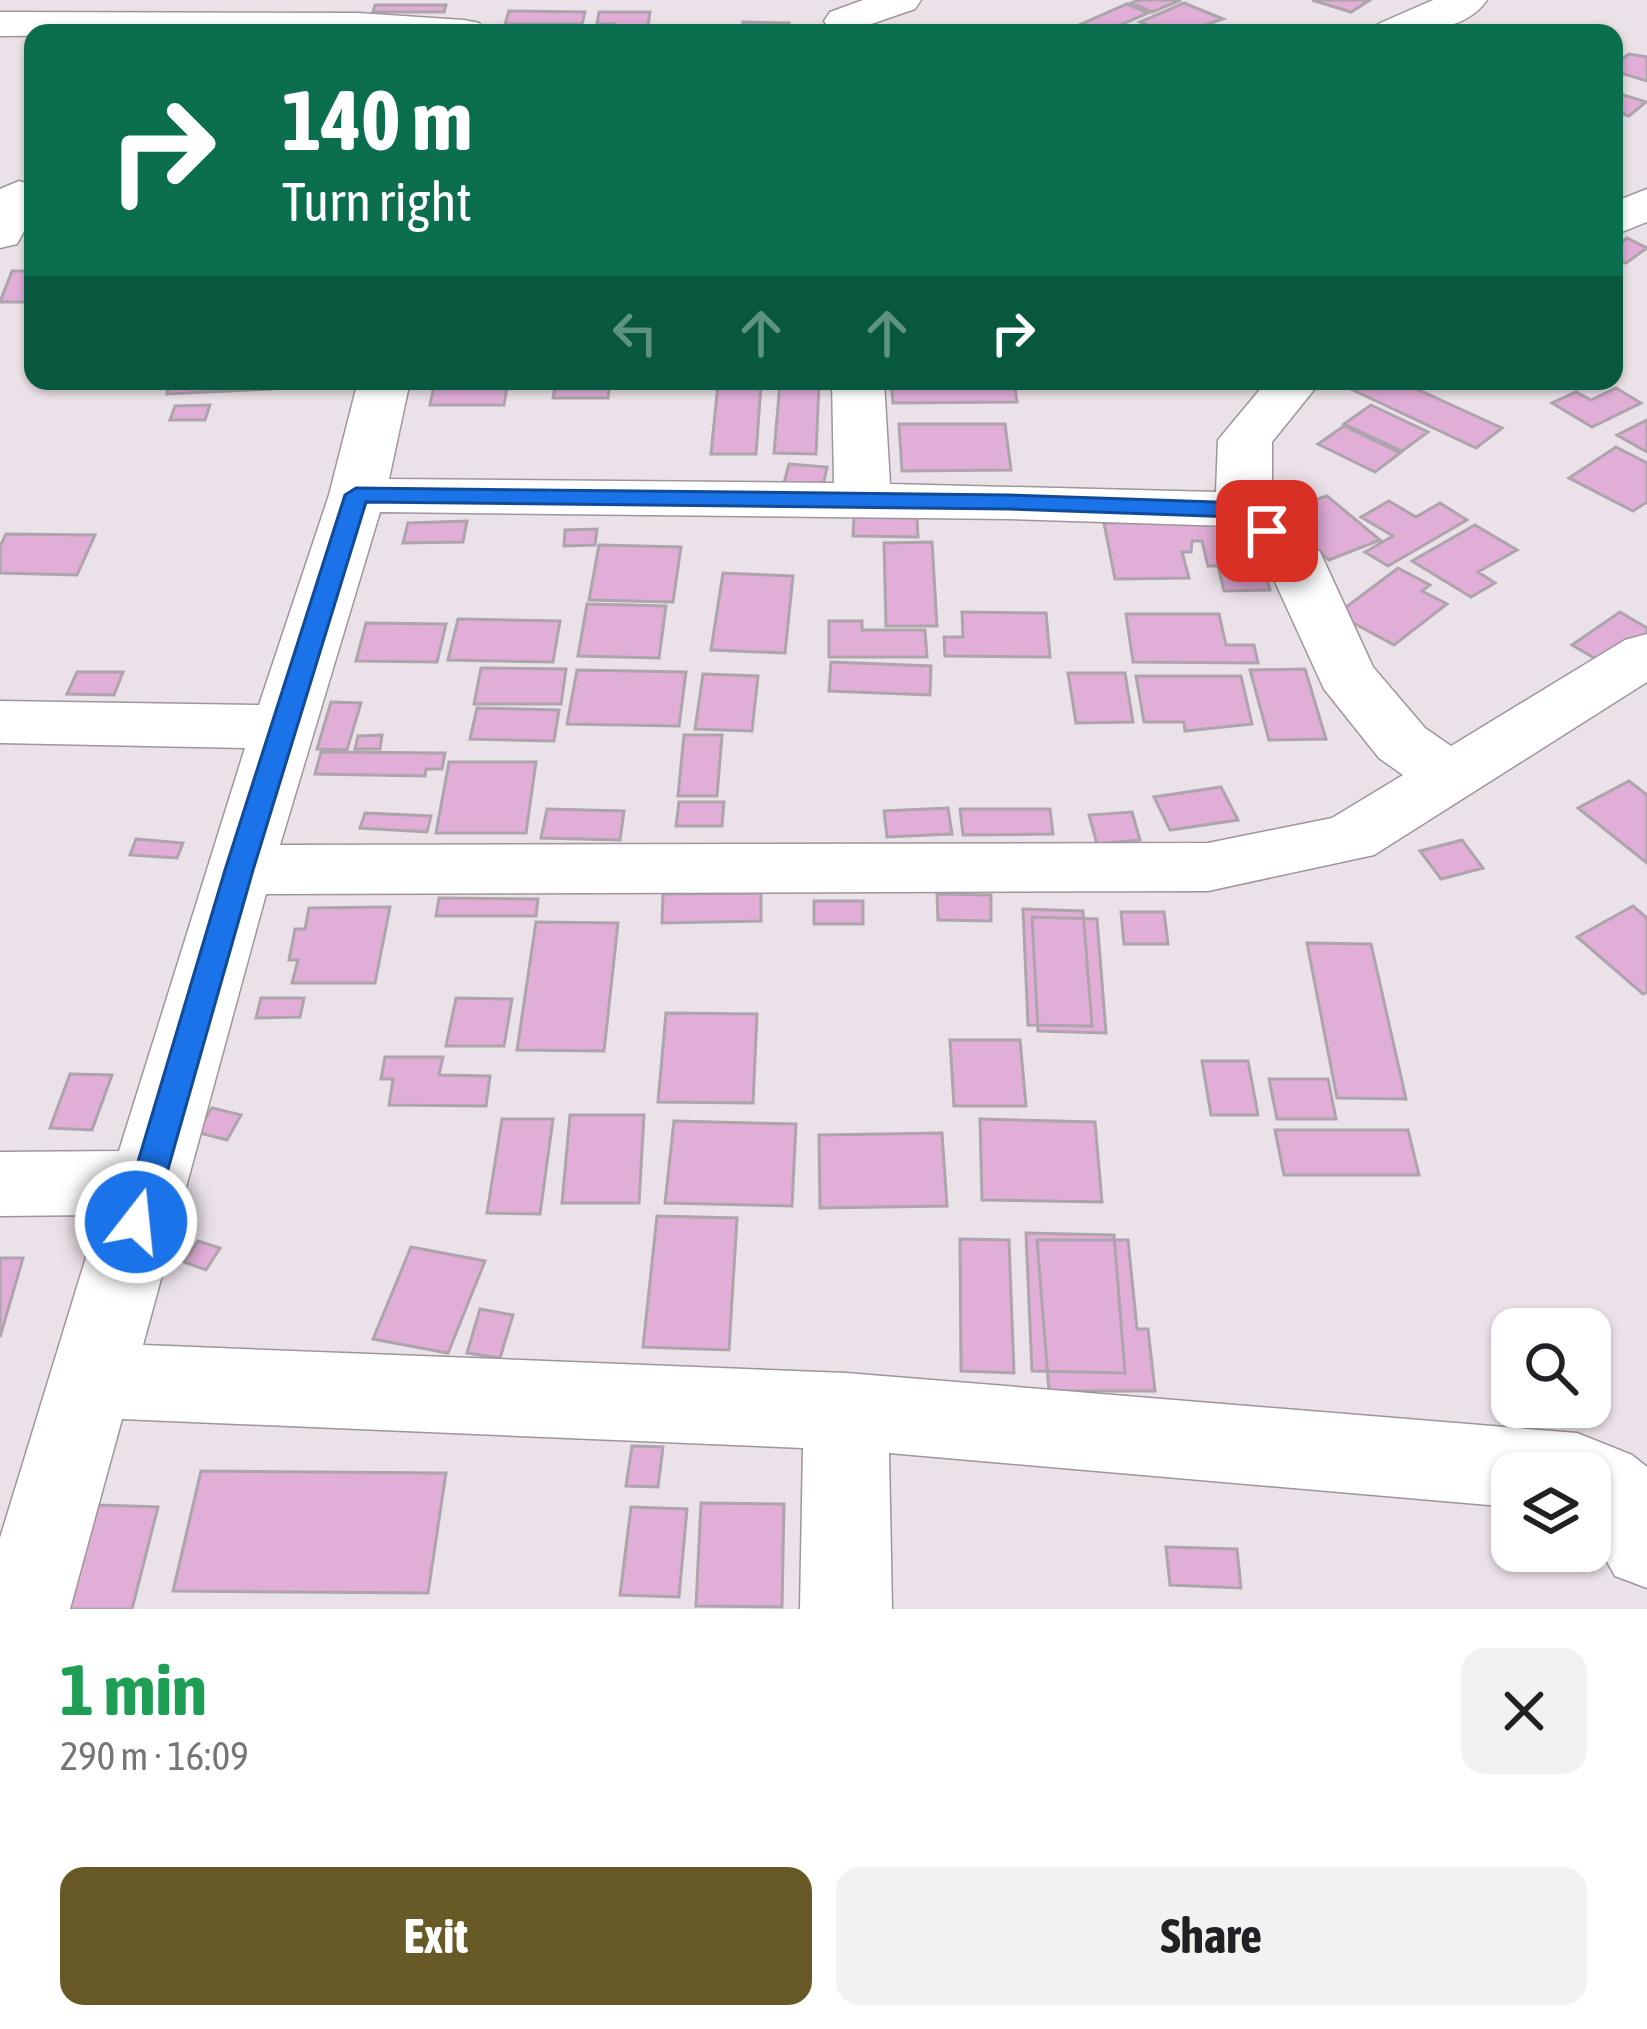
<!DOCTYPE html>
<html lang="en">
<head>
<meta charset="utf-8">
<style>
	:root { --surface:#fff; --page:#f2f2f2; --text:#202124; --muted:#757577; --accent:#685a27 }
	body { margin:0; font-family:"Asap Condensed",sans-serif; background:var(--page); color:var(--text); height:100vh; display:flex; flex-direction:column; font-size:45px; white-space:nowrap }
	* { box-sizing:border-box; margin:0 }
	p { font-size:39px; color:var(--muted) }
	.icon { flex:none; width:66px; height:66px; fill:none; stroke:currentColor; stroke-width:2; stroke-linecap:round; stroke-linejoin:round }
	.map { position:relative; height:1609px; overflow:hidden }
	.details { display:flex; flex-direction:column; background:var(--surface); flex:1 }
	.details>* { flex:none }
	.hud { position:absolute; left:24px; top:24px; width:1599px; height:366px; border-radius:24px; box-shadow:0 3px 9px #0004; background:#0b6e4f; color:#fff; overflow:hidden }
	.controls { position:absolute; left:1491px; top:1308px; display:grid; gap:24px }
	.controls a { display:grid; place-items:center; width:120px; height:120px; border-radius:24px; background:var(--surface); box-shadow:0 3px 9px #0004; font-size:60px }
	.pin { position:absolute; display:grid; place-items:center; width:102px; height:102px; color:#fff; margin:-51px; border-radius:24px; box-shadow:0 6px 18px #0006 }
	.me { position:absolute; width:132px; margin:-66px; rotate:16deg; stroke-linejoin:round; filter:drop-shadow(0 0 9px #0008) }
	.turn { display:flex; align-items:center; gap:42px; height:252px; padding:0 60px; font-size:54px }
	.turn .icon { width:156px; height:156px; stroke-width:2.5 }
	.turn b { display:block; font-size:84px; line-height:102px }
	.lanes { display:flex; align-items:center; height:114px; padding:0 60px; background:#0003; justify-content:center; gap:60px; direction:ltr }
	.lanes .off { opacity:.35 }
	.round { display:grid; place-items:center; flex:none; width:126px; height:126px; border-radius:24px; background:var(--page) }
	.head { display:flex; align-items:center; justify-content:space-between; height:204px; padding:0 60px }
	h1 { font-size:72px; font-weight:700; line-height:90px; color:#1e9e55 }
	.cta { display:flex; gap:24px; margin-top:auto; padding:24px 60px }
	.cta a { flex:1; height:138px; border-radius:24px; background:var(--accent); color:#fff; font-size:48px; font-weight:700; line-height:138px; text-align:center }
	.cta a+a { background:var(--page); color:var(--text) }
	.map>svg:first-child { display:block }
	.building { fill:#e1aed8; stroke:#aea4ac; stroke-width:3 }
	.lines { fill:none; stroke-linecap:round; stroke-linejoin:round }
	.minor-casing { stroke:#9e959d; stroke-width:3 }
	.minor { fill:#fff; fill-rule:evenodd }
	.route { fill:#1a73e8; stroke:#114b97; stroke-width:3 }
</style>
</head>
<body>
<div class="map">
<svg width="1647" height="1609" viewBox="0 0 1647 1609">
	<rect width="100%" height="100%" fill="#ebe1e9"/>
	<path class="building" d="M1139,0H1181L1152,12L1131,3Z
		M1312,0H1370L1351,12Z
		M1184,3L1223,19L1183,33H1166L1140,22Z
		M1127,4L1148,13L1102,33L1077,26Z
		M375,5H446L444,12H373Z
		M509,11L585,12L582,24H505Z
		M599,12H650L647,33H612L614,24H597Z
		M743,22L789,23L788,31H742Z
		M1629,54L1647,57V81L1614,71V65Z
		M1614,92L1646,102L1629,116L1614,111Z
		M1627,238L1647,248L1626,263L1614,258V248Z
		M12,271H33V302H0Z
		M170,381H273L272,389L167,394Z
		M435,381H508L504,405H430Z
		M556,381H610L608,398H553Z
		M891,381H1014L1017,402L893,403Z
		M1366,381H1399L1502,428L1476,448L1353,390Z
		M780,383L819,384L816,454L774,453Z
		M718,384L761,385L756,454H711Z
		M1616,388L1641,403L1592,427L1552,403L1576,392L1591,400Z
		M210,405L205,420H170L175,406Z
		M1371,405L1428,432L1402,451L1344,424Z
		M1647,420V452L1617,435Z
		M899,424H1005L1011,470L902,471Z
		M1344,426L1400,453L1375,472L1318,444Z
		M1616,447L1647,463V502L1633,511L1569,478Z
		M789,464L827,467L823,486L784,483Z
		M1301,495L1309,502L1327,496L1380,540L1329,560L1274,513L1291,507L1283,501Z
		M1389,501L1416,517L1440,503L1467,520L1388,566L1365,552L1393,536L1361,517Z
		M854,517L917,518L918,537L853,536Z
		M467,521L463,542L403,543L408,523Z
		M1251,521L1270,590L1224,591L1218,566H1208L1202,541H1192L1191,552H1182L1189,578L1115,579L1104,523Z
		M1475,525L1517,550L1478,572L1495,583L1471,597L1412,561Z
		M597,529L595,545L564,546L565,530Z
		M6,534L95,535L77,575L0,573V546Z
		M932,542L937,626H886L884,543Z
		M599,545L681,547L673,602L589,600Z
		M1398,568L1430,585L1422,591L1447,604L1394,645L1337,614Z
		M723,573L793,576L785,653L711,650Z
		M587,604L666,606L659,658L578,656Z
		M962,612L1046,613L1050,657L945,656L944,637H963Z
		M1620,612L1647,628V636L1606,665L1572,645Z
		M1126,614H1219L1226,645H1254L1258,663L1133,662Z
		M458,619L560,621L553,662L448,660Z
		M829,621H862V630H925L927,657H829Z
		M366,623L446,624L437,662L356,661Z
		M831,662L931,666L930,695L829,691Z
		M481,668L566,669L561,704H474Z
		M1305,669L1326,739L1269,740L1250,670Z
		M577,670L686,672L679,726L567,724Z
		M77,672H123L114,695L67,694Z
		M1068,673H1125L1133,722L1076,723Z
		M703,674L758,676L752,731L695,729Z
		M1136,676H1241L1252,724L1185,731L1184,722H1144Z
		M331,702L361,703L347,750L317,749Z
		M477,708L559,710L554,741L470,739Z
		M382,735L380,749H355L358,736Z
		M684,735H722L717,796H678Z
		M321,752L445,753L442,769H426L425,776L315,774Z
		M449,762H536L526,833H436Z
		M1629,781L1647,795V863L1578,808Z
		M1221,787L1238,820L1170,830L1154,797Z
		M679,802H724L722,826H676Z
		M948,808L952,834L887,837L884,811Z
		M547,809L624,811L620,840L541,838Z
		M960,809H1050L1053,834L963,835Z
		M1132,812L1140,840L1097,844L1089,815Z
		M365,813L431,816L427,832L360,828Z
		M136,839L183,843L177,858L130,855Z
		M1462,840L1483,868L1441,879L1420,851Z
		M761,893V921L662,923L663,894Z
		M937,894L991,895V921L938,920Z
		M439,898L538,899L536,916H436Z
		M814,901H863V924H814Z
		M1633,906L1647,918V992L1643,994L1577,937Z
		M390,907L375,983H292L298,960H289L295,929H305L309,908Z
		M1023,909L1083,911L1092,1026L1028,1025Z
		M1121,912H1164L1168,944H1124Z
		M1032,917L1097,919L1106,1033L1038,1031Z
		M536,922L618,923L604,1051L517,1050Z
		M1307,943L1371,944L1406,1099L1337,1098Z
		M261,998H304L300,1017L256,1018Z
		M456,998L512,999L504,1046H446Z
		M666,1013L757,1014L753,1103L658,1102Z
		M950,1040H1020L1026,1106H954Z
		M385,1057H443L439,1075L490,1076L486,1106L389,1105L393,1079H381Z
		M1202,1061H1248L1258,1115H1211Z
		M70,1074L112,1075L92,1130L50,1128Z
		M1269,1079H1328L1336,1119H1277Z
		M212,1108L241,1115L227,1140L196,1132Z
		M570,1115H644L639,1203H562Z
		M502,1119H553L540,1214L487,1213Z
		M980,1119L1095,1122L1102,1202L982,1200Z
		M674,1121L796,1124L792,1206L665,1203Z
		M1275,1130H1408L1419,1175H1284Z
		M942,1133L947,1206L820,1208L819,1135Z
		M657,1216L737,1218L729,1350L643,1347Z
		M1026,1233L1114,1235L1125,1373L1032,1371Z
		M960,1239L1009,1240L1014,1373L961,1371Z
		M1037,1240H1128L1137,1329H1148L1155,1391H1049Z
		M198,1241L220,1248L206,1270L184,1262Z
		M411,1247L485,1261L448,1353L373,1339Z
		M0,1258H23L0,1337Z
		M480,1309L513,1315L500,1358L467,1353Z
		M632,1446L663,1447L658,1487L626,1486Z
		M201,1471L446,1473L428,1593L173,1591Z
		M701,1503L784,1504L782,1607L696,1606Z
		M97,1505L158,1507L132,1609H68Z
		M631,1507L687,1509L679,1597L620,1595Z
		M1166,1547L1237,1549L1241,1588L1170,1585Z"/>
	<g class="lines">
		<g class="minor-casing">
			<path id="minor" d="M863,0H921L915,9L845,33L830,30L824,21L830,12Z
				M1433,0H1487C1464,34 1409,33 1372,33L1378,24Z
				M0,12L358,13L464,20L479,23L485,32L0,36Z
				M19,181L33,185V215L17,244L0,248V189Z
				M1647,189V222L1614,235V202Z
				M358,381H410L389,479L834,483L832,381H884L890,484L1216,492L1218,440L1267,381H1321L1272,442V505L1320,552L1373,667L1425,728L1451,746L1625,640L1647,634V682L1374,855L1208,891L266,894L143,1345L846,1373L1577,1433L1632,1455L1647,1467V1588L1615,1576L1590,1531V1473H1512V1507L889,1453L892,1609H800L803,1448L122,1419L70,1609H0V1538L99,1215L0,1216V1152L119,1151L245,748L0,743V701L259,705L329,495ZM380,512L1009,519L1229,526L1265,560L1324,689L1379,758L1403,775L1332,818L1208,843L280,845Z"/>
		</g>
		<use href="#minor" class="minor"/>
	</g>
	<path class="route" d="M356,488L1009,495L1244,503L1279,531L1276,536H1259L1237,517L1009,509L366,502L253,870L153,1222L148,1232L136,1236L125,1232L120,1222L225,870L345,495Z"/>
</svg>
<div class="controls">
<a><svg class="icon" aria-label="search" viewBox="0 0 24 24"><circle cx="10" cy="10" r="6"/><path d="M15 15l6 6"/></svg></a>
<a><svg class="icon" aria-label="layers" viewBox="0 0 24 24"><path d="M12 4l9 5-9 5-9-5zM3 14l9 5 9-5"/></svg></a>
</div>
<div class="pin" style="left:1267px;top:531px;background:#d93025"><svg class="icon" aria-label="arrive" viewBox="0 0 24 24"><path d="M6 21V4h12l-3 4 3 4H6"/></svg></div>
<svg class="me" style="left:136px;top:1222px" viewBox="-20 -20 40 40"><circle r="17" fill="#1a73e8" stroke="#fff" stroke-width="3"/><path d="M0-11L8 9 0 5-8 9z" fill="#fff"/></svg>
<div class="hud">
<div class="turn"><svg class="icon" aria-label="right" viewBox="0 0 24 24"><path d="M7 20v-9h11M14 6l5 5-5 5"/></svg><div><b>140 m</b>Turn right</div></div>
<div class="lanes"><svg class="icon off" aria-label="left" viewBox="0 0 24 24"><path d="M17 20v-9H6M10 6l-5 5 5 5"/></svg><svg class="icon off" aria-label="ahead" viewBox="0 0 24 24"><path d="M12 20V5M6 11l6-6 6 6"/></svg><svg class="icon off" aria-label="ahead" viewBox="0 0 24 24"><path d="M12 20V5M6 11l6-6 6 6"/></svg><svg class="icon" aria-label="right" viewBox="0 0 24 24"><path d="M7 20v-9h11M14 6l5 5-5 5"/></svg></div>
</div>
</div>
<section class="details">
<div class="head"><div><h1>1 min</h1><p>290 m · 16:09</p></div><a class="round"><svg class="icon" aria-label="close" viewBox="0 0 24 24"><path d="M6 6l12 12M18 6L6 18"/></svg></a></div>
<div class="cta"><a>Exit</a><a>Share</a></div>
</section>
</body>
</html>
